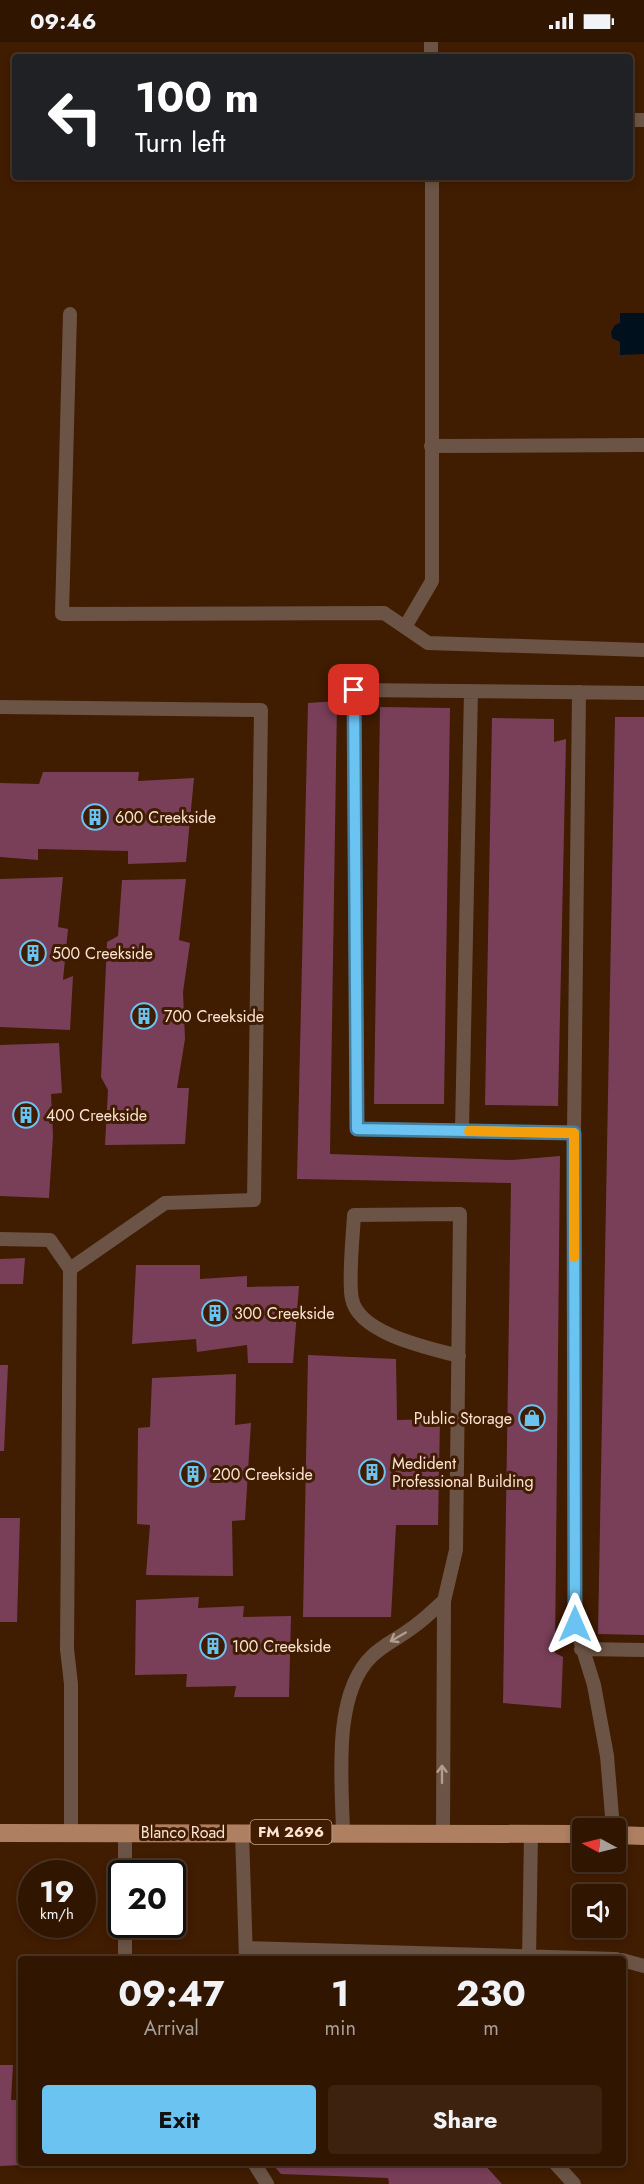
<!DOCTYPE html>
<html lang="en">
<head>
<meta charset="utf-8">
<style>
	:root { --surface:#301500; --page:#3c220f; --text:#f1f3f6; --muted:#a89f99; --line:#4b3422; --accent:#6bc3f2 }
	body { margin:0; font-family:Jost,sans-serif; background:var(--page); color:var(--text); height:100vh; display:flex; flex-direction:column; font-size:22px; white-space:nowrap }
	* { box-sizing:border-box; margin:0 }
	p { font-size:20px; color:var(--muted) }
	.icon { flex:none; width:33px; height:33px; fill:none; stroke:currentColor; stroke-width:2; stroke-linecap:round; stroke-linejoin:round }
	.map { position:relative; flex:1; overflow:hidden }
	.panel { position:absolute; left:18px; top:1914px; width:608px; height:210px; display:flex; flex-direction:column; background:var(--surface); border-radius:6px; box-shadow:0 3px 9px #0003,0 0 0 2px var(--line) }
	.panel>* { flex:none }
	.guide { position:absolute; left:12px; top:12px; width:621px; height:126px; border-radius:6px; box-shadow:0 3px 9px #0003,0 0 0 2px var(--line); background:#202124; color:#fff; overflow:hidden }
	.needle { width:39px; rotate:277deg }
	.fabs { position:absolute; left:572px; top:1776px; display:grid; gap:12px }
	.fabs a { display:grid; place-items:center; width:54px; height:54px; border-radius:6px; background:var(--surface); box-shadow:0 3px 9px #0003,0 0 0 2px var(--line); font-size:30px }
	.speed { position:absolute; left:18px; top:1818px; display:flex; gap:12px; font-size:30px; font-weight:700; text-align:center }
	.speed>* { display:grid; place-content:center; width:78px; height:78px; border-radius:50%; background:var(--surface); box-shadow:0 3px 9px #0003,0 0 0 2px var(--line); line-height:1 }
	.speed small { font-size:15px; font-weight:400 }
	.speed .limit { border:3px solid #111; border-radius:9px; background:#fff; color:#111 }
	.pin { position:absolute; display:grid; place-items:center; width:51px; height:51px; color:#fff; margin:-26px; border-radius:12px; box-shadow:0 3px 9px #0006 }
	.me { position:absolute; width:66px; margin:-33px; rotate:0deg; stroke-linejoin:round; filter:drop-shadow(0 0 4px #0008) }
	.turn { display:flex; align-items:center; gap:21px; height:126px; padding:0 24px; font-size:27px }
	.turn .icon { width:78px; height:78px; stroke-width:2.5 }
	.turn b { display:block; font-size:42px; line-height:51px }
	.eta { display:flex; justify-content:space-evenly; align-items:center; height:102px; text-align:center }
	.eta b { font-size:36px; font-weight:700; line-height:42px }
	.cta { display:flex; gap:12px; margin-top:auto; padding:12px 24px }
	.cta a { flex:1; height:69px; border-radius:6px; background:var(--accent); color:#111; font-size:24px; font-weight:700; line-height:69px; text-align:center }
	.cta a+a { background:var(--page); color:var(--text) }
	.status { display:flex; justify-content:space-between; align-items:center; height:42px; padding:0 30px; background:var(--surface); direction:ltr }
	.status svg { height:16px; fill:currentColor }
	.map>svg:first-child { display:block }
	.water { fill:#00111d }
	.building { fill:#793f58 }
	.lines { fill:none; stroke-linecap:round; stroke-linejoin:round }
	.lane { stroke:#6b5445; stroke-width:14 }
	.primary { stroke:#ae7f60; stroke-width:18 }
	.oneway { stroke:#b49c8c }
	.route-casing { stroke:#467f9d; stroke-width:15 }
	.route { stroke:#6bc3f2; stroke-width:10 }
	.slow { stroke:#f59e0b; stroke-width:10 }
	.labels { text-anchor:middle; stroke-width:6; stroke-linejoin:round; paint-order:stroke }
	.shield { fill:#401c00; stroke:#c4a794; stroke-width:1.5 }
	.shield-label { font-size:15px; font-weight:bold; fill:#fce3d3 }
	.poi-label { font-size:16px; fill:#fce3d3; stroke:#401c00; text-anchor:start }
	.street-label { font-size:16px; fill:#fce3d3; stroke:#401c00 }
</style>
</head>
<body>
<div class="status"><b>09:46</b><svg viewBox="0 0 49 12"><path d="M0 12V9h3v3zM5 12V6h3v6zM10 12V3h3v9zM15 12V0h3v12zM26 1h20v11H26zM47 4h2v5h-2z"/></svg></div>
<div class="map">
<svg width="644" height="2142" viewBox="0 0 644 2142">
	<rect width="100%" height="100%" fill="#401c00"/>
	<path class="water" d="M620,271H644V312L620,313V300L612,296L611,290L615,283L620,281Z"/>
	<path class="building" d="M337,659L330,1112L512,1118L560,1114L555,1611L563,1615L561,1666L503,1661L511,1141L297,1137L308,661Z
		M380,665L450,666L444,1062H374Z
		M615,675H644V1593L598,1592Z
		M492,676L554,677V700L566,697L558,1064L485,1063Z
		M43,730H139L138,739L194,736L186,820L128,822V809L38,807V818L0,815V741L39,742Z
		M63,835L58,885L68,887L63,938L73,934L70,988L0,985V837Z
		M186,837L179,898L190,901L183,950L185,997L177,1046H189L185,1102L105,1103L108,1048L101,1035L107,900L118,894L122,838Z
		M59,1001L62,1051L51,1052L53,1094L49,1156L0,1154V1003Z
		M25,1216L23,1242H0V1217Z
		M136,1223H200V1237L247,1234V1245L299,1244L293,1321H248L247,1303L197,1310L196,1297L132,1302Z
		M308,1313L396,1317L397,1378L440,1377L438,1483H396L391,1575H303Z
		M0,1323H8L4,1409H0Z
		M236,1332L235,1383L251,1381L245,1478L232,1479L233,1534L146,1533L150,1483L137,1482L138,1386L150,1385L152,1336Z
		M0,1476H20L17,1580H0Z
		M199,1555L198,1566L244,1564L243,1575L291,1574L289,1655H234L236,1644L186,1645L187,1632L135,1633L136,1558Z
		M615,1867H623L624,1885H615Z
		M0,2023H13L11,2058H21V2123L0,2124Z
		M271,2121H483L502,2142H389L388,2136L281,2132Z"/>
	<g class="lines">
		<path class="lane" d="M431,0V15
			M630,78H644
			M70,272L62,572L384,571L428,601L644,608
			M431,404L644,403
			M405,585L432,539V135
			M0,665L261,668L254,1158L165,1161L70,1227
			M462,1089L471,649
			M574,1091L579,650
			M0,1197L50,1198L70,1227L67,1607L71,1642V1791
			M581,1607L644,1608
			M613,1786L607,1714L594,1643L575,1582L574,1091L357,1087L354,648L644,651
			M242,1790L246,1917
			M343,1790C342,1740 332,1652 372,1614C383,1603 397,1597 409,1588C422,1580 433,1568 444,1559
			M125,1791V1832
			M443,1791L444,1559L456,1508L460,1172L354,1173C353,1193 348,1240 352,1257C359,1292 429,1306 459,1314
			M125,1882V1917
			M246,1906L616,1917
			M529,1917L531,1791
			M622,1918L644,1924
			M254,2121L267,2142
			M555,2121L574,2142"/>
		<path class="primary" d="M0,1791L582,1792
			M615,1793L644,1794"/>
	</g>
	<defs><path id="oneway-shaft" d="M-6 0H5M1.5-3L5.5 0L1.5 3" fill="none" stroke-width="1.6" stroke-linecap="round" stroke-linejoin="round" transform="scale(1.5)"/></defs>
	<g class="oneway">
		<use href="#oneway-shaft" transform="translate(398 1595) rotate(150)"/>
		<use href="#oneway-shaft" transform="translate(442 1732) rotate(-90)"/>
	</g>
	<g class="lines">
		<g class="route-casing">
			<path id="route" d="M354,648L357,1087L574,1091L575,1582"/>
		</g>
		<use href="#route" class="route"/>
		<path class="slow" d="M469,1089L574,1091V1215"/>
	</g>
	<defs>
		<g id="building-ring" transform="scale(1.35)"><circle r="9.5" fill="#401c00" stroke="#6bc3f2" stroke-width="1.5"/><path d="M-4-6H4V6H1V3H-1V6H-4ZM-2.5-4.3h1.7v1.8h-1.7ZM.8-4.3h1.7v1.8H.8ZM-2.5-1h1.7V.8h-1.7ZM.8-1h1.7V.8H.8Z" fill="#6bc3f2"/></g>
		<g id="shop-ring" transform="scale(1.35)"><circle r="9.5" fill="#401c00" stroke="#6bc3f2" stroke-width="1.5"/><path d="M-5-2.5h2.3a2.7 3.5 0 0 1 5.4 0H5L5.5 6h-11ZM-1.5-2.5h3a1.5 2.3 0 0 0-3 0Z" fill="#6bc3f2"/></g>
	</defs>
	<g fill-rule="evenodd">
		<use href="#building-ring" x="95" y="775"/>
		<use href="#building-ring" x="33" y="911"/>
		<use href="#building-ring" x="144" y="974"/>
		<use href="#building-ring" x="26" y="1073"/>
		<use href="#building-ring" x="215" y="1271"/>
		<use href="#shop-ring" x="532" y="1376"/>
		<use href="#building-ring" x="372" y="1430"/>
		<use href="#building-ring" x="193" y="1432"/>
		<use href="#building-ring" x="213" y="1604"/>
	</g>
	<g class="labels">
		<rect class="shield" x="250.5" y="1778" width="81" height="24" rx="4.5"/>
		<g class="shield-label">
			<text x="291" y="1795">FM 2696</text>
		</g>
		<g class="poi-label">
			<text x="115" y="781">600 Creekside</text>
			<text x="52" y="917">500 Creekside</text>
			<text x="164" y="980">700 Creekside</text>
			<text x="46" y="1079">400 Creekside</text>
			<text x="234" y="1277">300 Creekside</text>
			<text x="512" y="1382" text-anchor="end">Public Storage</text>
			<text x="392" y="1427">Medident<tspan x="392" dy="18">Professional Building</tspan></text>
			<text x="212" y="1438">200 Creekside</text>
			<text x="232" y="1610">100 Creekside</text>
		</g>
		<g class="street-label">
			<text x="183" y="1796">Blanco Road</text>
		</g>
	</g>
</svg>
<div class="fabs">
<a><svg class="needle" viewBox="-14 -14 28 28"><path d="M0-13l5 13h-10z" fill="#e53935"/><path d="M0 13l5-13h-10z" fill="#a89f99"/></svg></a>
<a><svg class="icon" aria-label="sound" viewBox="0 0 24 24"><path d="M4 9h4l5-4v14l-5-4H4zM17 9q2 3 0 6"/></svg></a>
</div>
<div class="speed"><div>19<small>km/h</small></div><div class="limit">20</div></div>
<div class="pin" style="left:354px;top:648px;background:#d93025"><svg class="icon" aria-label="arrive" viewBox="0 0 24 24"><path d="M6 21V4h12l-3 4 3 4H6"/></svg></div>
<svg class="me" style="left:575px;top:1582px" viewBox="-20 -20 40 40"><path d="M0-17L14 15 0 8-14 15z" fill="#6bc3f2" stroke="#fff" stroke-width="4"/></svg>
<div class="guide">
<div class="turn"><svg class="icon" aria-label="left" viewBox="0 0 24 24"><path d="M17 20v-9H6M10 6l-5 5 5 5"/></svg><div><b>100 m</b>Turn left</div></div>
</div>
<section class="panel">
<div class="eta">
<div><b>09:47</b><p>Arrival</p></div>
<div><b>1</b><p>min</p></div>
<div><b>230</b><p>m</p></div>
</div>
<div class="cta"><a>Exit</a><a>Share</a></div>
</section>
</div>
</body>
</html>
